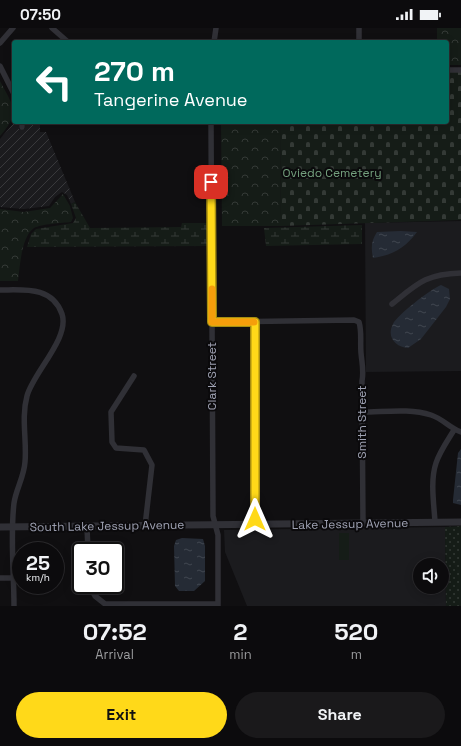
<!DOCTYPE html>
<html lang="en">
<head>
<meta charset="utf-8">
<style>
	:root { --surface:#0c0b0d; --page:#1a191b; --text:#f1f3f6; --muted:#9a9b9d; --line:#2c2b2e; --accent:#ffd919 }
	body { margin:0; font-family:"Space Grotesk",sans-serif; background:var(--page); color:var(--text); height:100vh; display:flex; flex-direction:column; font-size:15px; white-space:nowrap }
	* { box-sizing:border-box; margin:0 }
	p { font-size:13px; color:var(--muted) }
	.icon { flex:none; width:22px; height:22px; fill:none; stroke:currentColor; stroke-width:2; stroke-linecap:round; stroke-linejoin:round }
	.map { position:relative; height:578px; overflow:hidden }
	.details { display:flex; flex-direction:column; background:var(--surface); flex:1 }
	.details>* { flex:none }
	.guide { position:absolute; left:12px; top:12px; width:437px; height:84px; border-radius:4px; box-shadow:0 2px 10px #0003,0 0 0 1px var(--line); background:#00695c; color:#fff; overflow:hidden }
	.tools { position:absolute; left:413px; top:530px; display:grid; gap:8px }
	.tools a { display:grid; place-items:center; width:36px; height:36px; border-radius:50%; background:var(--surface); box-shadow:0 2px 10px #0003,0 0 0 1px var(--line); font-size:20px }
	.speed { position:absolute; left:12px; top:514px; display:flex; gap:8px; font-size:20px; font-weight:700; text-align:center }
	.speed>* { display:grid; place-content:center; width:52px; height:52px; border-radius:50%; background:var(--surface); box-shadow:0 2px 10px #0003,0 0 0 1px var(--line); line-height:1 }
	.speed small { font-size:10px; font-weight:400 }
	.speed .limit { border:2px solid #111; border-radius:6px; background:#fff; color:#111 }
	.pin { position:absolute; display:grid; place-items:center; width:34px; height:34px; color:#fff; margin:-17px; border-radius:8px; box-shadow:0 2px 6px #0006 }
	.me { position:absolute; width:44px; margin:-22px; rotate:0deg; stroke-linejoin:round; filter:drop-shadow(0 0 3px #0008) }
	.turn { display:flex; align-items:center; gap:14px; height:84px; padding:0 16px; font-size:18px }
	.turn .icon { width:52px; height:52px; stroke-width:2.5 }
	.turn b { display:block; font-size:28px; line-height:34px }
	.eta { display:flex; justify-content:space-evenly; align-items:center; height:68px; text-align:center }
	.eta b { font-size:24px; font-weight:700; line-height:28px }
	.cta { display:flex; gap:8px; margin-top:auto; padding:8px 16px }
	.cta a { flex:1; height:46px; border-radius:24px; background:var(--accent); color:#111; font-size:16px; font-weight:700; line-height:46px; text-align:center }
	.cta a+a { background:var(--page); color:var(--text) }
	.status { display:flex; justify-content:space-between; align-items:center; height:28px; padding:0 20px; background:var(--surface); direction:ltr }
	.status svg { height:11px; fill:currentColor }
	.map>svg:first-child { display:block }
	.built { fill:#1b1b1e; fill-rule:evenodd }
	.industrial { fill:url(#industrial-furrows) }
	.forest { fill:url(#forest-crowns) }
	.wetland { fill:url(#wetland-marsh) }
	.cemetery { fill:url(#cemetery-stones) }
	.park { fill:url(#park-dots) }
	.pitch { fill:#151c17 }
	.water { fill:url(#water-ripples) }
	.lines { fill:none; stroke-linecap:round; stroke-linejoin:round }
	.minor { stroke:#303036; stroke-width:5.5 }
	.tertiary { stroke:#303036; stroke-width:7 }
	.route-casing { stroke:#a68d10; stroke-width:10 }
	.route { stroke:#ffd919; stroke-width:7 }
	.slow { stroke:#f59e0b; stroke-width:7 }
	.labels { text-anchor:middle; stroke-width:4; stroke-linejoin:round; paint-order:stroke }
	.park-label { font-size:12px; fill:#74a07e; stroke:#0b0a0c }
	.street-label { font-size:12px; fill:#9fa2b3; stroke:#0b0a0c }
</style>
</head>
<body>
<div class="status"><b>07:50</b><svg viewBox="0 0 49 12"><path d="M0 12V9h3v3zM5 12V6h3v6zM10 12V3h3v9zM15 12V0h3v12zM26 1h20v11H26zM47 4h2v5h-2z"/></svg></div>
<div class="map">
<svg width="461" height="578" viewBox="0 0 461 578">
	<defs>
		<pattern id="industrial-furrows" width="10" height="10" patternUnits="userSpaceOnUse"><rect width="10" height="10" fill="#1b1b1e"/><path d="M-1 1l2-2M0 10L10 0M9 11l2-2" fill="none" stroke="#39393c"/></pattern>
		<pattern id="forest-crowns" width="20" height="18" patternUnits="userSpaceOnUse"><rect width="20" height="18" fill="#151c17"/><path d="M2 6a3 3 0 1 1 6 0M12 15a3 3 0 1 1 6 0" fill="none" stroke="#343a36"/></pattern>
		<pattern id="wetland-marsh" width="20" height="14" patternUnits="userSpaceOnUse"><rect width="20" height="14" fill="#151c17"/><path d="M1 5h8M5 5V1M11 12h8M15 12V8" fill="none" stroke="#343a36"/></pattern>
		<pattern id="cemetery-stones" width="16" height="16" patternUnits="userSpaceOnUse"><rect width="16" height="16" fill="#151c17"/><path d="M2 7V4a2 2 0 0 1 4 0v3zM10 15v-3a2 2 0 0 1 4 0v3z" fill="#343a36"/></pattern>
		<pattern id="park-dots" width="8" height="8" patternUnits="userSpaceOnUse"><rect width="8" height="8" fill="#151c17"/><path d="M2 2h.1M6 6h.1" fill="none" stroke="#343a36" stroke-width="1.8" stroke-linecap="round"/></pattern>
		<pattern id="water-ripples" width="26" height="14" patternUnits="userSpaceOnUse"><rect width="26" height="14" fill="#252b35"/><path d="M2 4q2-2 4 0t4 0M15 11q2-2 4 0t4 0" fill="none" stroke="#414750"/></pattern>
	</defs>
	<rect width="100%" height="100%" fill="#100f11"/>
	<path class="built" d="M461,193V343L366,344L365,195Z
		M445,499L446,578H247L225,524L224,502ZM420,537H442V559H420Z"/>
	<path class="industrial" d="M14,91V94H19V101H25V94H40V104H46L75,174L71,176L67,167L62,164L55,169L49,178L24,181L0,179V111L13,96Z"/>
	<path class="forest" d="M437,0H461V37H447V14H437Z
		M0,53C13,78 21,84 0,108Z
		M221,94H280L281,198H222Z
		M63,166L70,178L73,190L71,194C63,195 41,196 34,200C21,209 20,239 18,253H0V181L24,184L50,180Z"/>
	<path class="wetland" d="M75,174L90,200L181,199L182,195H208V218L27,219L31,206L36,201L73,195L76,190L71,176Z
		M362,197V216L266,218L264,200Z"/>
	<path class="cemetery" d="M447,43L461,44V192L281,198L280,94H447Z"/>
	<path class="park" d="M461,498V578H446L445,499Z"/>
	<path class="pitch" d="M339,505H349V532H339Z"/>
	<path class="water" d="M401,203L417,204C405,220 393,227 373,230C371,220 371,213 377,204Z
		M441,257L449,261L450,271L446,279L421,311L408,320C396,319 386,309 393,296C397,287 431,261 441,257Z
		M461,421V477L453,475V472L458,425Z
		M182,510L203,511L205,518V553L194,563H179L175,558L174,518L176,512Z"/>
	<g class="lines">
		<path class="minor" d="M52,0L68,14
			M359,0V14
			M214,14L216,0
			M0,15L13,0
			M0,38L14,66
			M447,42H461
			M211,94L213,488L218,507V578
			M22,99V94
			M0,262C24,262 52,258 62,286C70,310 33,345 27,368C21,390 27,413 25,434C24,449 16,461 14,475C10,509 14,544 14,578
			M392,276C418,255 426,246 461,245
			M212,294L354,292L359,294C362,304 360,314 361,325C362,336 364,343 362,353L363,496
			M255,294V497
			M134,348L111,384L112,414L116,420L144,422L152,437L145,498
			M362,384C384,384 410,380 431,387C443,391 450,400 461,404
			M435,494C434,476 430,453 436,435C440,423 448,412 454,402
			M87,499L88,523
			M0,550H14
			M89,557L95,568L105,576H218"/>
		<path class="tertiary" d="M0,499L461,494"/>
	</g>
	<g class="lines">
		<g class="route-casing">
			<path id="route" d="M211,154L212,294H255V491"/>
		</g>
		<use href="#route" class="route"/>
		<path class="slow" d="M212,261V294H254"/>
	</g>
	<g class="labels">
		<g class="park-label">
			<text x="332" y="149">Oviedo Cemetery</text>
		</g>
		<g class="street-label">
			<text transform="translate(212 348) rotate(-90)" y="4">Clark Street</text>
			<text transform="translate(362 394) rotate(-90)" y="4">Smith Street</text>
			<text transform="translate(350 496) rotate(-1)" y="4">Lake Jessup Avenue</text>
			<text transform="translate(107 498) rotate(-1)" y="4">South Lake Jessup Avenue</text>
		</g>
	</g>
</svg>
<div class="tools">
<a><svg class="icon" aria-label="sound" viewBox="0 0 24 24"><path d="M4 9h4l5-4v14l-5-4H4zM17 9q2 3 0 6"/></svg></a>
</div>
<div class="speed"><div>25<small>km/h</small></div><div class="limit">30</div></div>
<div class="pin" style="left:211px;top:154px;background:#d93025"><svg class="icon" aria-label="arrive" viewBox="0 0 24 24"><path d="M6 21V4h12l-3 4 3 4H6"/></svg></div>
<svg class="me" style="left:255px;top:491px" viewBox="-20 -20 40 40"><path d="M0-17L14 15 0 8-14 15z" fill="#ffd919" stroke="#fff" stroke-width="4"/></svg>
<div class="guide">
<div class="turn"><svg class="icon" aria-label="left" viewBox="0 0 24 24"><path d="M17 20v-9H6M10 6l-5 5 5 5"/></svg><div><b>270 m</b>Tangerine Avenue</div></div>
</div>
</div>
<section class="details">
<div class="eta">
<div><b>07:52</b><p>Arrival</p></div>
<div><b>2</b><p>min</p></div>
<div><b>520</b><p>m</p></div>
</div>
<div class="cta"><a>Exit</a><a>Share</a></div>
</section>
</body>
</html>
